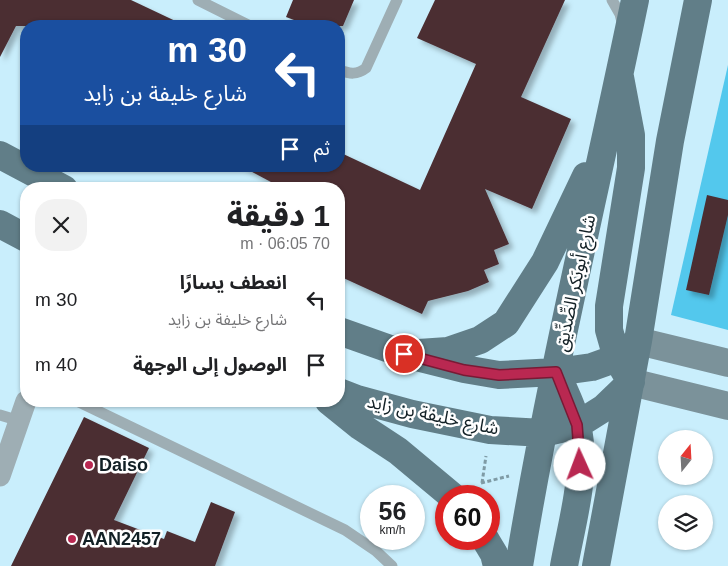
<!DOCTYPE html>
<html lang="ar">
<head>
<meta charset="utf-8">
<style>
	:root { --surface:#fff; --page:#f2f2f2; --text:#202124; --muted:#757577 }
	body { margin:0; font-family:Helvetica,"Noto Sans Arabic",sans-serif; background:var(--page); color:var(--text); direction:rtl; height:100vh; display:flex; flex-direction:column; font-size:19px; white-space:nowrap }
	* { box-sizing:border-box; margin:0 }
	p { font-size:16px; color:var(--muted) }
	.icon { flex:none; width:28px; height:28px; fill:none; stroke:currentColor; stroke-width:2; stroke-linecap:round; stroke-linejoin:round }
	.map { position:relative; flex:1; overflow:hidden; direction:ltr }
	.sheet { position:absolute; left:20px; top:182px; width:325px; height:225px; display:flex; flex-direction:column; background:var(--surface); border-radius:20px; box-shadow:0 1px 4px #0004; direction:rtl }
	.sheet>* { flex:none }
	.top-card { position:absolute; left:20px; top:20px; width:325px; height:152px; border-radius:20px; box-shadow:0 1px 4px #0004; direction:rtl; background:#1a4fa0; color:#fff; overflow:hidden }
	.needle { width:32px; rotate:18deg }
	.tools { position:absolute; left:658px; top:430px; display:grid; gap:10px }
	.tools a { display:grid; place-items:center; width:55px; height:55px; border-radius:50%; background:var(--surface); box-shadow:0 1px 4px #0004; font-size:25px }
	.speed { position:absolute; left:360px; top:485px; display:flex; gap:10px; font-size:25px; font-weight:700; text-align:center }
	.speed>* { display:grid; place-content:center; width:65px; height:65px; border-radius:50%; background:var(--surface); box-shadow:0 1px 4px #0004; line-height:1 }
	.speed small { font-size:12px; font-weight:400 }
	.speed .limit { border:8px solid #d22; background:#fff; color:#111 }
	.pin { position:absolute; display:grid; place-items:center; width:42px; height:42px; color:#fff; margin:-21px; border:2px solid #fff; border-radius:50%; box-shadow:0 1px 5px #0007 }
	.me { position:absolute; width:55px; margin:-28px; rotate:358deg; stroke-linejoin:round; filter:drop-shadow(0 0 4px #0008) }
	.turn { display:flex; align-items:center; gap:18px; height:105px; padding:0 15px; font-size:22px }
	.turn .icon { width:65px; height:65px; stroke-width:2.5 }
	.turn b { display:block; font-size:35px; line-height:42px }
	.then { display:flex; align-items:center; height:48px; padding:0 15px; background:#0003; gap:10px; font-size:19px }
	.round { display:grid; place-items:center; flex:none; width:52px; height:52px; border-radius:20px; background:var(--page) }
	.overview { display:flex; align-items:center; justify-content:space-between; height:85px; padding:0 15px }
	h1 { font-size:30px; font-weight:800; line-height:38px }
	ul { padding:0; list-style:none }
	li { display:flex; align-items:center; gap:15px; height:65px; padding:0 15px }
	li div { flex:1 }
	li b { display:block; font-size:19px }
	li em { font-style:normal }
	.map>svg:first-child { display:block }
	.forest { fill:#53c8ed }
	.building { fill:#4b2e33; filter:url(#shadow) }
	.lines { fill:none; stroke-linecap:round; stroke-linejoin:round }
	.path { stroke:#7f9ba5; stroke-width:3; stroke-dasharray:4 2.5; stroke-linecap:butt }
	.lane { stroke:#9eaeb4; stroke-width:11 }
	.street { stroke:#9eaeb4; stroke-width:21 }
	.secondary { stroke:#7b929a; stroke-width:28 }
	.primary { stroke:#617e88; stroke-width:28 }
	.route-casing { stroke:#781a35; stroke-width:12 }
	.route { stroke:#b92851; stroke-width:9 }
	.poi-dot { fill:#b92851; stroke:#fff; stroke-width:2 }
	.labels { text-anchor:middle; stroke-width:5; stroke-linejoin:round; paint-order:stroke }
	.street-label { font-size:18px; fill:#122025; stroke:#fff }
	.poi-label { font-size:18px; font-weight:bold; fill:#122025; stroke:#fff; text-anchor:start }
</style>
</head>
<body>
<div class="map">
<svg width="728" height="566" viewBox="0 0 728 566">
	<defs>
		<filter id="shadow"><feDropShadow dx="4.5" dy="4.5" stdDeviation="2.5" flood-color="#0004"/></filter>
	</defs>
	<rect width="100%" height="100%" fill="#c9eefc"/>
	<path class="forest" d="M728,65V330L671,315Z"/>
	<path class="building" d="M0,0H131L186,26H16L0,57Z
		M293,0H354L343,26H310L286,17Z
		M435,0H565L521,97L571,119L532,209L485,189L509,244L494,250L499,264L484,270L489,282L468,291L428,301L422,314L339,276V189H284L241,166H339V152L420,190L476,64L417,38Z
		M707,195L728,200V215L709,295L686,290Z
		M84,417L149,448L114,520L164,539L167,531L195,542L211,502L235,512L215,566H11Z"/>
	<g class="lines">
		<path class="path" d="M481,483L509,476
			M482,483L486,456"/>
		<path class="lane" d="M198,0L250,26
			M612,0L620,14L623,26
			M339,70C350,74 357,75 366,68L397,0
			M77,401L345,530L376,551L392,566
			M0,415L20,421"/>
		<path class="street" d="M0,476L26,401"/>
		<path class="secondary" d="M638,341L728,363
			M631,382L728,406"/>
		<path class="primary" d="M0,155L64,189
			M0,224L26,238
			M339,331L404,354L464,369L499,375L556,372L592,367L617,358L631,346
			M404,354L448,351L480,340L506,323L545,262L586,176
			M556,372C563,389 573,407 577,425C588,471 572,521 564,566
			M339,392L357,399L412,414L490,430L543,433L577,425L604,408L631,382L617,358L609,330V306L631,168V135L620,77
			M329,401L360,426L398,451L452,496
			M485,539L494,554L497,566
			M519,566C550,376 596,189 635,0
			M596,566L638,341L670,141L698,0"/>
	</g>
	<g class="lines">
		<g class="route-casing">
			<path id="route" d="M404,354L464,370L499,375L556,372L577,425L580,465"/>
		</g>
		<use href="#route" class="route"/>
	</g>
	<g class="poi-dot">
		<circle cx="89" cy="465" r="5"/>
		<circle cx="72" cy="539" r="5"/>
	</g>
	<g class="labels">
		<g class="street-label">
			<text transform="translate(575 283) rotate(-78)" y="6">شارع أبوبَكر الصِّدِّيق</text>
			<text transform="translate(433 415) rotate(12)" y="6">شارع خليفة بن زايد</text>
		</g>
		<g class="poi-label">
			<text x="99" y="471">Daiso</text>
			<text x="82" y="545">AAN2457</text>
		</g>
	</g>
</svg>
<div class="tools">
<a><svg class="needle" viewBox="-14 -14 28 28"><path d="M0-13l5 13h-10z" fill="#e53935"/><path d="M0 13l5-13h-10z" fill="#757577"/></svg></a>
<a><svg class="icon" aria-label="layers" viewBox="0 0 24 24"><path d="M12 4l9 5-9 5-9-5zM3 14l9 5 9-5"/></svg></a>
</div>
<div class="speed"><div>56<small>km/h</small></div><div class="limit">60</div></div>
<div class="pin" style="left:404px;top:354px;background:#d93025"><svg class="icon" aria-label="arrive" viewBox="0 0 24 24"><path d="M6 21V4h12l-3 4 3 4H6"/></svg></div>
<svg class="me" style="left:580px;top:465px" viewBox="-20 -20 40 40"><circle r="19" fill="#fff"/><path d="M0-13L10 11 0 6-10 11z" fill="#b92851"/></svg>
<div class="top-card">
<div class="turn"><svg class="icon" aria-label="left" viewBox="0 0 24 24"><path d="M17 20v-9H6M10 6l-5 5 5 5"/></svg><div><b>30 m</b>شارع خليفة بن زايد</div></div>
<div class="then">ثم<svg class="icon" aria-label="arrive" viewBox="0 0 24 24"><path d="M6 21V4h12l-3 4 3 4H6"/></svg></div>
</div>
<section class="sheet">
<div class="overview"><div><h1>1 دقيقة</h1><p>70 m · 06:05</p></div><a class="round"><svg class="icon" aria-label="close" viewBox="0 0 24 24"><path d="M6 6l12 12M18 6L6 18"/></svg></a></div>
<ul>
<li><svg class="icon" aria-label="left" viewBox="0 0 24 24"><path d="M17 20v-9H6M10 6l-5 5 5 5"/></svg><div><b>انعطف يسارًا</b><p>شارع خليفة بن زايد</p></div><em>30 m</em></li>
<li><svg class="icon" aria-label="arrive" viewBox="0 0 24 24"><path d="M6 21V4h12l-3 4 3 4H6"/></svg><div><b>الوصول إلى الوجهة</b></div><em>40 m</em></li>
</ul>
</section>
</div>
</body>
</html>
